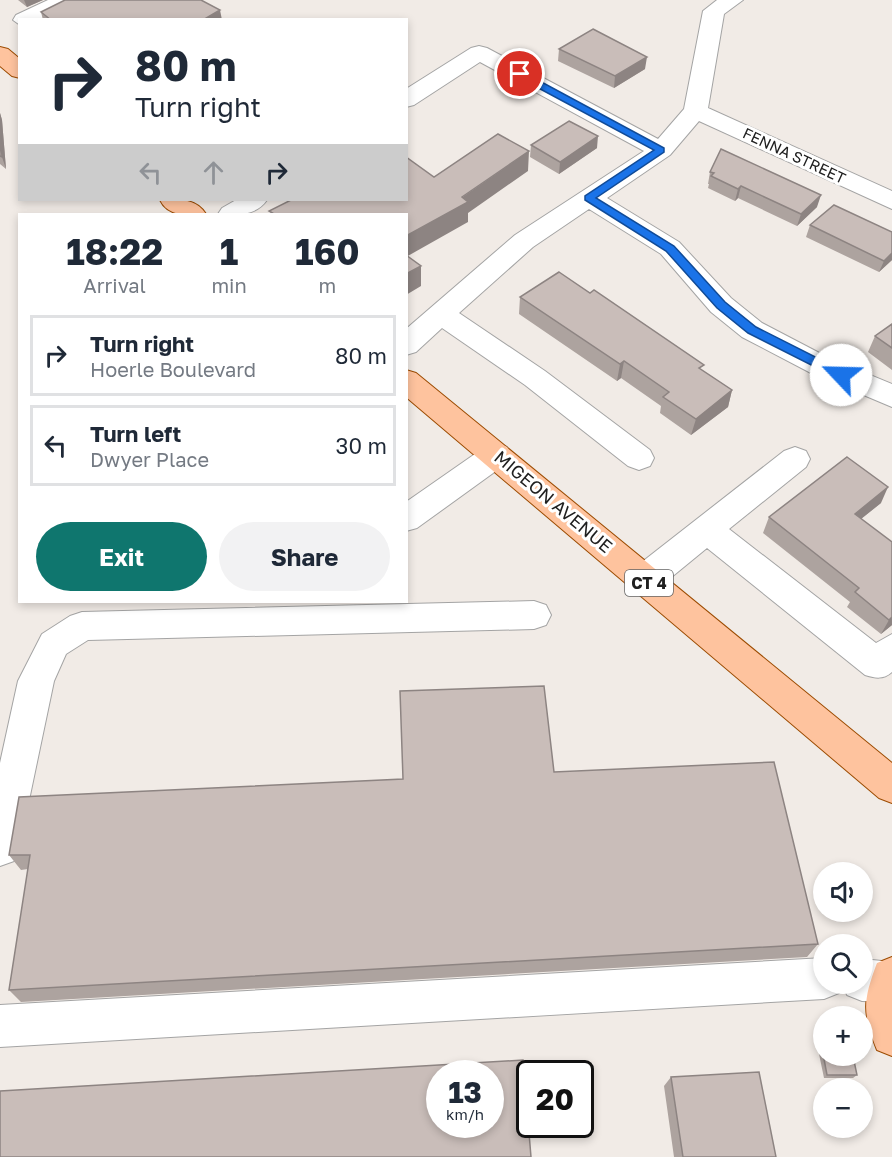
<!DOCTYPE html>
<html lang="en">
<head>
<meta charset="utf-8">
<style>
	:root { --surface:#fff; --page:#f2f2f3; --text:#1f2937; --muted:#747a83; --line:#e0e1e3; --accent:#0f766e }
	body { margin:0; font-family:"Golos Text",sans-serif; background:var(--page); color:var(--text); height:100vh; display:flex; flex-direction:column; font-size:22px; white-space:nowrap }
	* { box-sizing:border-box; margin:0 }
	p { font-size:20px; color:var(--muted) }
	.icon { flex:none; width:33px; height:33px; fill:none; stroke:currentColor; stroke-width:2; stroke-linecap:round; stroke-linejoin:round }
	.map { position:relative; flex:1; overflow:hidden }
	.drawer { position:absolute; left:18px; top:213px; width:390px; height:390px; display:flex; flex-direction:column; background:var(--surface); border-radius:0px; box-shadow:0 3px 9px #0003 }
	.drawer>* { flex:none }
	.guide { position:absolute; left:18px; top:18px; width:390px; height:183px; border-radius:0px; box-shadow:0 3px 9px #0003; background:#fff; color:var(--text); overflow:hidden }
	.fabs { position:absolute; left:813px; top:862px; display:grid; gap:12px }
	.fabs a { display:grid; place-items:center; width:60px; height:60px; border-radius:50%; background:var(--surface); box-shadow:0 3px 9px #0003; font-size:30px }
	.speed { position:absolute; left:426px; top:1060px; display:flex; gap:12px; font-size:30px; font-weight:700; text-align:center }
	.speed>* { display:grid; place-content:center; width:78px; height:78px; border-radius:50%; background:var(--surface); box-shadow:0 3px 9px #0003; line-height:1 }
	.speed small { font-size:15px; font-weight:400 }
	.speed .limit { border:3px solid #111; border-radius:9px; background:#fff; color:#111 }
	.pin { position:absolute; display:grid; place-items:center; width:51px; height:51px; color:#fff; margin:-26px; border:3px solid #fff; border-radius:50%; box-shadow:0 2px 6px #0007 }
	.me { position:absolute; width:66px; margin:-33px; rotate:294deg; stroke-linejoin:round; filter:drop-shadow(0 0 4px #0008) }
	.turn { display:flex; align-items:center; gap:21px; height:126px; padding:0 18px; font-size:27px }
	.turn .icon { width:78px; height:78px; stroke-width:2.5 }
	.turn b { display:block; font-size:42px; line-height:51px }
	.lanes { display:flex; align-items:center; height:57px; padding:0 18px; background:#0003; justify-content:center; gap:30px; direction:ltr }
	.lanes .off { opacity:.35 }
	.eta { display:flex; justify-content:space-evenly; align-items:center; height:102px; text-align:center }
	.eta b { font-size:36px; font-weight:700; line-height:42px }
	.action { display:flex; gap:12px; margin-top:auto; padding:12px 18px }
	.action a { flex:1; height:69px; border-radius:36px; background:var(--accent); color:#fff; font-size:24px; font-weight:700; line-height:69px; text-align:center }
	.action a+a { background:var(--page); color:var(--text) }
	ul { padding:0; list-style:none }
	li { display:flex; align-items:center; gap:18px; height:81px; margin:0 12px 9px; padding:0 6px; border:3px solid var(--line); border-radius:0px }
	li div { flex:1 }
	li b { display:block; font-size:22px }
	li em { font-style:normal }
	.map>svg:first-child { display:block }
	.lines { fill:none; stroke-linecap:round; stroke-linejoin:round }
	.minor-casing { stroke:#a4a4a4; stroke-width:2 }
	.major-casing { stroke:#9c4b00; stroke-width:2 }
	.minor { fill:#fff; fill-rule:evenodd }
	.major { fill:#fec39e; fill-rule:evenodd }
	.wall { fill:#ada39f }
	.shaded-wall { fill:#8d8482 }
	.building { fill:#c9bdb9; stroke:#8d8482; stroke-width:1.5; fill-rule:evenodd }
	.route { fill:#1a73e8; stroke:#114b97; stroke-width:1.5 }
	.labels { text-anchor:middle; stroke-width:6; stroke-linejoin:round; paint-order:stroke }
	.far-street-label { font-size:15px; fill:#202020; stroke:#fff }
	.shield { fill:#fff; stroke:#636363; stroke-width:1.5 }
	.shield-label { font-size:16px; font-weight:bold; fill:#202020 }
	.street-label { font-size:18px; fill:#202020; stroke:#fff }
</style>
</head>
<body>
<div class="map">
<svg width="892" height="1157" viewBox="0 0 892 1157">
	<rect width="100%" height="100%" fill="#f1ebe6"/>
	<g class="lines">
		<g class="minor-casing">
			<path id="minor" d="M48,0H76L73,5L42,20H20V25L13,20L16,15Z
				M717,0H743L724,14L708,108L892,191V209L699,121L670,155L607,198L679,242L731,298L762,323L829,358L892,384V407L809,372L742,337L711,312L661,254L589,209L533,247L459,313L545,371L650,450L654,458L650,466L639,470L628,466L525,385L442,328L416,352L406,355V329L515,235L644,151L480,62L414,105L406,107V89L471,48L479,46L487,48L658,139L684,109L703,11Z
				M236,200H267C255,217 237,214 218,214L222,208Z
				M496,443L507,447L511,455L507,463L417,528L406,531V502L485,447Z
				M795,447L806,451L810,459L806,467L729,529L876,643L892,634V672C883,680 875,678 865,675L707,548L657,589L645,593L633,589L628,579L633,569L784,451Z
				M534,601L546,605L551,615L546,625L534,629L88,640L66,654L54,681L19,848L14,861L0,866V763L18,681L42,634L70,616L82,612Z
				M824,958V984H842L839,993L824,999L0,1047V1005Z
				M862,959L892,962V1002L862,1001L847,995L843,984H862Z"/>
		</g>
		<g class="major-casing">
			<path id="major" d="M0,47L8,49L20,59V78L12,76L0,66Z
				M160,200C178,200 195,197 206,214C189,216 168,217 160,200Z
				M406,370L416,373L892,763V803L879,798L406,397Z
				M892,957V1056L877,1050C862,1013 863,1000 877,963Z"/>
		</g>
		<use href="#minor" class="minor"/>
		<use href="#major" class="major"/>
	</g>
	<path class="wall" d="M18,0H43L27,7Z
		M41,12L222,20H43Z
		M559,49L645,69L614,88L558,61Z
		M0,113L2,120L6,169L0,164Z
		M531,145L597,148L559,174L530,157Z
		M710,172L817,207L797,226L738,198L735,201L708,188L709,184H708Z
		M810,225L892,232V260L879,272L806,237Z
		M520,297L702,370L732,390L728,407L691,435L660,413L661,406L621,378L617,381L519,314Z
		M892,324V370L868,352L875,336Z
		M881,503L861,519L892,625L881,634L847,607L850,602L763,533L769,517Z
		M554,772L818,944L807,957L21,1002L9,990L28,869L21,870L9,855Z
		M818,1027L857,1075L853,1078H824L814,1030Z
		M671,1077L776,1157H674L664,1086Z"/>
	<path class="shaded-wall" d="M24,0H43L27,7Z
		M220,10L222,20H203Z
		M647,57L645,69L614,88L615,76Z
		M0,113L2,120L6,169L2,157L0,131Z
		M598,136L597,148L559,174L560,162Z
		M529,151L528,171L468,213V222L406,257V236Z
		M741,186L738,198L735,201L738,189Z
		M821,195L817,207L797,226L801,214Z
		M892,253V260L879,272L884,261Z
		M421,266V286L406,295V274Z
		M624,361L621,378L617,381L620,364Z
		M732,390L728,407L691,435L696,419Z
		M888,487L881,503L847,530L855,514Z
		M892,617V625L881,634L889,620Z"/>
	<path class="building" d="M65,0H201L220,10L203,20H51L41,12Z
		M593,29L647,57L615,76L559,49Z
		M569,121L598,136L560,162L531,145Z
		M0,131L2,157L0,156Z
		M498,134L529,151L462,197L468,202L406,236V214H274L269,211L291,200H406V157L434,177Z
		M721,149L821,195L801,214L741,186L738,189L711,176L714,173L710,172Z
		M834,205L892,232V253L884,261L810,225Z
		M406,255L421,266L406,274Z
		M559,272L590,293L594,290L704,365L699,368L732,390L696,419L663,397L669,392L624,361L620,364L520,297Z
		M892,324V348L875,336Z
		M847,457L888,487L855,514L892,542V617L889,620L855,592L859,588L769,517Z
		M544,686L554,772L774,762L818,944L9,990L30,855H9L19,797L403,779L400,691Z
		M818,1027H824V1056H853L857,1075H827Z
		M523,1060L531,1157H0V1091ZM440,1074H490V1125H440Z
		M759,1072L776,1157H683L671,1077Z"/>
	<path class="route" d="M516,72H523L664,148V152L596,198L674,246L725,302L756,327L845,372V378H837L748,333L717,308L666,251L585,200V196L654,150L516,76Z"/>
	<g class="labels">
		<g class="far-street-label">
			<text transform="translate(794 156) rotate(25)" y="5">FENNA STREET</text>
		</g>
		<rect class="shield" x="625" y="570" width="48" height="26" rx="4.5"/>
		<g class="shield-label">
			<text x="649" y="589">CT 4</text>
		</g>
		<g class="street-label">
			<text transform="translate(553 502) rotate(40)" y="6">MIGEON AVENUE</text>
		</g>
	</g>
</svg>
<div class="fabs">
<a><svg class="icon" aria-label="sound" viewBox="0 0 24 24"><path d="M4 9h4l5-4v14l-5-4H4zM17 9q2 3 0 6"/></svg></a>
<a><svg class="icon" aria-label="search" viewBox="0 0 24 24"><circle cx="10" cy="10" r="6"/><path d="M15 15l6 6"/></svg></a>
<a>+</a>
<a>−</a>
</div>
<div class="speed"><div>13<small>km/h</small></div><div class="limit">20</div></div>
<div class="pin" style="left:520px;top:74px;background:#d93025"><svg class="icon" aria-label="arrive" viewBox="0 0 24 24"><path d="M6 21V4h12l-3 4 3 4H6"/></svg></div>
<svg class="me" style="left:841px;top:375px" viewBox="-20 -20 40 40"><circle r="19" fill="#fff"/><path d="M0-13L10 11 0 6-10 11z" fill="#1a73e8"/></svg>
<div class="guide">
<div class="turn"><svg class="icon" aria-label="right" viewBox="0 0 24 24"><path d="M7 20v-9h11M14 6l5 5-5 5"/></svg><div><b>80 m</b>Turn right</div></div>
<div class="lanes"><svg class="icon off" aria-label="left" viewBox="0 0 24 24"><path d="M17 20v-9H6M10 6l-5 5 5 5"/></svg><svg class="icon off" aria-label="ahead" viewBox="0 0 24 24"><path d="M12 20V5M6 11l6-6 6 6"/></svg><svg class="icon" aria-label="right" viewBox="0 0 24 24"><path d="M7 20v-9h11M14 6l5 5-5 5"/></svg></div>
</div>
<section class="drawer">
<div class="eta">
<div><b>18:22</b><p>Arrival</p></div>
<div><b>1</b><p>min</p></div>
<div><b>160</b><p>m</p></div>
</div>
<ul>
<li><svg class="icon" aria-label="right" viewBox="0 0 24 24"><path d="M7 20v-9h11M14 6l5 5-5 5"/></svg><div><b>Turn right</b><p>Hoerle Boulevard</p></div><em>80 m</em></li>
<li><svg class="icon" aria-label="left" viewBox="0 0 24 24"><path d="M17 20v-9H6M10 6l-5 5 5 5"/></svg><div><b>Turn left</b><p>Dwyer Place</p></div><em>30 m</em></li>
</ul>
<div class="action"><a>Exit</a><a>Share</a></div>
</section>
</div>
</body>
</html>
